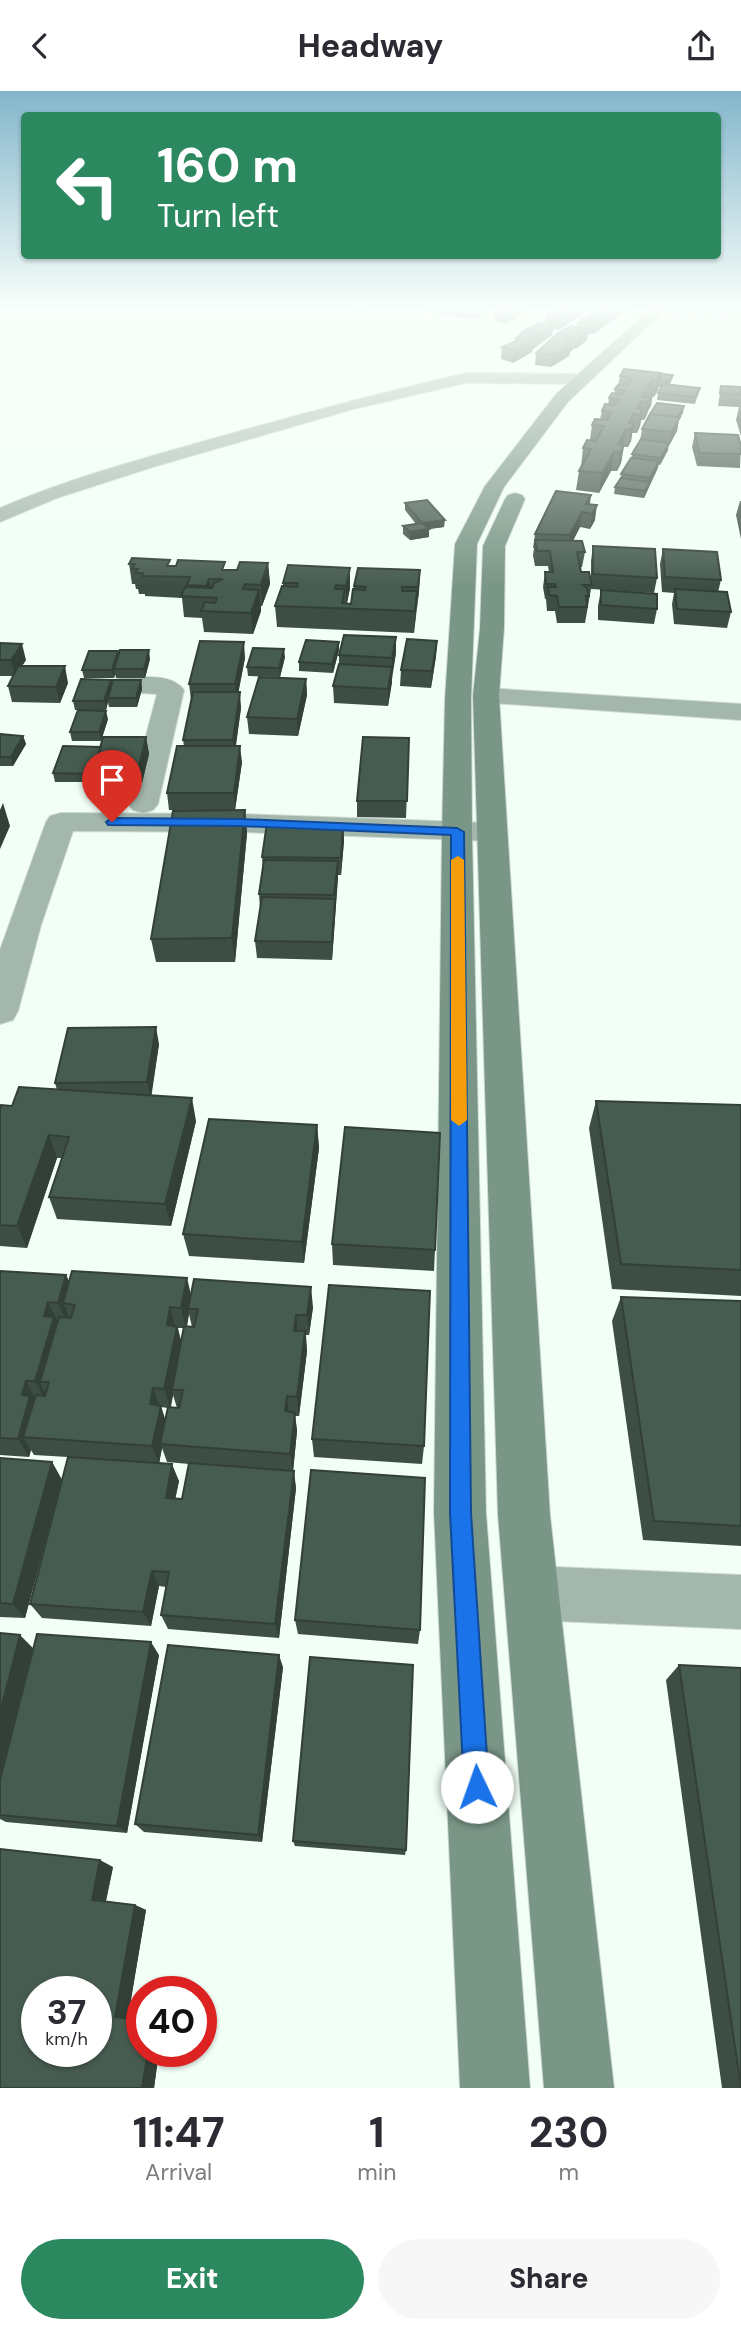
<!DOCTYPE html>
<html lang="en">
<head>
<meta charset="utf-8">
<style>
	:root { --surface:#fff; --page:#f7f7f7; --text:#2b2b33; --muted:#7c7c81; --accent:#2b885f }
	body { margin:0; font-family:"DM Sans",sans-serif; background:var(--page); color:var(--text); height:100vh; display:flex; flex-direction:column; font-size:26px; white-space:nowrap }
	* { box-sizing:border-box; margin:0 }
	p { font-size:23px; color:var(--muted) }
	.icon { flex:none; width:38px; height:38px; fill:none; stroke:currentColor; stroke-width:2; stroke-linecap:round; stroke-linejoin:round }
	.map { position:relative; height:1997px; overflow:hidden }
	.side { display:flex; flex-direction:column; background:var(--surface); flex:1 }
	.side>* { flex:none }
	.top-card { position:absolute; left:21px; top:21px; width:700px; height:147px; border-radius:7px; box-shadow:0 2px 5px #0004; background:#2b885f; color:#fff; overflow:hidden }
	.speed { position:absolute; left:21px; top:1885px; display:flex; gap:14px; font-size:35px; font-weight:700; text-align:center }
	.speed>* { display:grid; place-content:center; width:91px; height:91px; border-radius:50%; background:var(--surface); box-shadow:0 2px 5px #0004; line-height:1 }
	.speed small { font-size:18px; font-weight:400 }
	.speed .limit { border:10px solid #d22; background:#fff; color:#111 }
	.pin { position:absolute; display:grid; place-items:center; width:60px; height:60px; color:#fff; margin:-72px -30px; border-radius:50% 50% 50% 0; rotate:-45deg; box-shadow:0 0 7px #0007 }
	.pin .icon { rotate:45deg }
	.me { position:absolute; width:77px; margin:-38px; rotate:357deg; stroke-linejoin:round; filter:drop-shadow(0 0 5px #0008) }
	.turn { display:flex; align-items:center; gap:24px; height:147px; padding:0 21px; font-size:32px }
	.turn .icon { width:91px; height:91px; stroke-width:2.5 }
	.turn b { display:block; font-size:49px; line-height:60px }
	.eta { display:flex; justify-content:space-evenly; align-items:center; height:119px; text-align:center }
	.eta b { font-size:42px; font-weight:800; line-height:49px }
	.action { display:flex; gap:14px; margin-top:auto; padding:14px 21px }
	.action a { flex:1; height:80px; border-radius:42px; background:var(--accent); color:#fff; font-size:28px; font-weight:800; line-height:80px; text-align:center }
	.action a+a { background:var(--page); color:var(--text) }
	header { display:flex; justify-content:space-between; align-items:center; height:91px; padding:0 21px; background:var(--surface); font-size:32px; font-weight:800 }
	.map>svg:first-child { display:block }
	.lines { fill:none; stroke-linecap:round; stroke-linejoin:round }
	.street-casing { stroke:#cddad2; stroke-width:2 }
	.secondary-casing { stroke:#cddad2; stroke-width:2 }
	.street { fill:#a4b7ac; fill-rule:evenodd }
	.secondary { fill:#7a9686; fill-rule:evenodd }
	.wall { fill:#3d4f45; fill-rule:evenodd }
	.shaded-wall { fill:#324038 }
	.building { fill:#475c50; stroke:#324038; stroke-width:2; fill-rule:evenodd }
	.route { fill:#1a73e8; stroke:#114b97; stroke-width:2 }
	.slow { fill:#f59e0b }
</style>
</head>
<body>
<header><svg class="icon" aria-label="back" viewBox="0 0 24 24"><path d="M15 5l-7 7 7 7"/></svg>Headway<svg class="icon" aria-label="share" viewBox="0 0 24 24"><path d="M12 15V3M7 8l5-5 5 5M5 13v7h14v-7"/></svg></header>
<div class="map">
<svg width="741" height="1997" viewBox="0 0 741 1997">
	<rect width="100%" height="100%" fill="#f1fff7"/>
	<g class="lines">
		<g class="street-casing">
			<path id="street" d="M673,217L741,220V228L668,224V218Z
				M466,282L583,283L591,288L583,293L466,292L354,318L153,376L57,407L0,431V417C67,388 137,369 208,349C293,325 379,302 466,282Z
				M120,587C140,587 171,581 184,599L158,713L153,719L143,722L133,719L128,713L157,603L111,600L107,595L111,590Z
				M486,597L741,613V629L477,611L473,605L477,599Z
				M61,722L240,723L492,732L503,735L507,741L503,747L492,750L240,741L73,740L41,834L18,920L13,929L0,933V859L46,731L50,725Z
				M532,1475L741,1484V1538L532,1529L513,1521L505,1502L513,1483Z"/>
		</g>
		<g class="secondary-casing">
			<path id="secondary" d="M653,216H668L568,311L504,396L477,453L471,608L472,741L486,1422L530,1997H460L434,1422L442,741L445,608L455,453L485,395L556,303Z
				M515,402L522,404L525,408L505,455L504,537L499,605L550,1424L614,1997H544L498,1424L473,605L480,537L483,455L505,408L508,404Z"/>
		</g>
		<use href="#street" class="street"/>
		<use href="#secondary" class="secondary"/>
	</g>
	<path class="wall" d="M347,216H378V217L355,221L347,218Z
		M421,216H482L481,224L475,228L450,224V222L446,224L421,220Z
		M507,216L529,217L506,233L495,230V224L507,218Z
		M592,216L559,239L553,238L552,244L533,258L532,261L513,272L501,268L502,256L515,250L516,247L532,237V236L545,232L546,225Z
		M609,216L594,243H588L587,249L576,258L573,257L570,261L569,265L551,276L535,274L536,262L577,236L578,232Z
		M661,283L673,284L670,294L700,297L695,313L657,309L658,302L661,296H659L654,306H652L651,315L648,320L644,329H641L640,335L637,342H632L631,350L628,356H624L621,372L617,380H611L599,402L576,399L579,380L581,376L583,357L590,349L592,334L600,328L602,320L608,314L609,307L614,303L615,298L618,294L620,285Z
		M721,295L741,296V345L736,329L739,316L718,315Z
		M683,322L679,328L677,340L668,355V359L660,374H658L644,407L614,403L615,396L640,350L642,338Z
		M695,342L741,354L740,377L697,375L692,356Z
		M591,404L590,413L595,429L590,438L580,436L573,450L585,461L582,476H580L581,481L591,488V470L593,455L657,487L654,502L591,498L585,532H557L555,520H547L546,508H545L543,496L545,481H549L548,475H535L533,464L534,457H533L535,443Z
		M740,410H741V448L736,424Z
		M405,412L444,436L429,438V446L410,449L403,443V435L416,433L405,419Z
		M663,458L721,489L718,501L731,521L727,537L674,533L672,513L674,502L662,501L660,473Z
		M268,472L270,493L262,515H261V520L253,543L204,541L202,527L184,526L182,507L145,505V503H139L138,498H136L135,493H132L129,473L237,479Z
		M350,477V497L347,512L351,513L354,495L420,479L419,500L414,542L277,536L275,515L283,495V492Z
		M601,499L657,518L654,533L598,529V515Z
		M396,546V562L388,615L334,612L333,595L339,573V564Z
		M437,550L436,565L431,597L400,595L401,579Z
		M339,551V559L333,582L299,580V571Z
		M0,552L26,569L22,575L68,592L60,612L12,611L8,595L13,585H0Z
		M119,564L150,568L145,587H116L115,583L114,587H84L82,579Z
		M285,566L280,586L248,585L247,576Z
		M245,567L238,601L241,617L236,655L242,671L235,719H245L247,742L235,871H156L151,848L215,719H169L167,702L184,655L183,649L191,609L189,593Z
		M306,588L307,604L298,645L249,643L247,626Z
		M141,589L142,598L137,616H109L108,611L106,619H75L73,610L112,594Z
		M108,628L101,650H72L70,641Z
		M0,643L23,645L26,653L13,675H0Z
		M146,646L149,663L142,692H99L97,683L94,691H55L53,682L101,656Z
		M409,647L406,727L357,726V710Z
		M343,733L344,750L341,784H338L332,869L257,867L255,850L260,818L259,803L263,777L262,766Z
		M159,953L151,1004L196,1030L171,1135L57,1128L49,1106L62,1067H57L27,1157L0,1155V1018L12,1015L57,999L55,992Z
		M596,1010L741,1014V1205L612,1198L589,1037Z
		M317,1034L319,1057L304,1172L189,1165L183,1143Z
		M332,1153L435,1159L434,1180L333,1174Z
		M0,1180L66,1184L69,1190L313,1216L309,1244H306L307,1260L299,1325H295L297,1340L293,1380L296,1397L279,1547L168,1538L161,1524L166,1496L159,1495L151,1535L42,1527L30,1513L68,1366L34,1364L31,1359L29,1366L0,1364ZM189,1223L192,1236H187ZM178,1237H184L181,1250ZM173,1304L177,1317L171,1316ZM161,1316L168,1317L165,1329ZM162,1357L167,1371L189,1373L182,1408H175L179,1390L159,1372Z
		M621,1206L741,1210V1455L643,1449L612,1230Z
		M312,1348L424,1355L422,1373L314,1366Z
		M0,1367L52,1371L62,1389L25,1527L0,1526Z
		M295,1529L420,1539L418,1553L298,1543Z
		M159,1564L127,1742L6,1731L0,1728V1689Z
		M679,1574L741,1997H722L666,1589Z
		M283,1576L262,1751L144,1741L135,1733Z
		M293,1750L406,1759L405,1764L295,1755Z
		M113,1776L106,1810L135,1814L146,1819L128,1926L142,1928V1960H159L154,1997H0Z"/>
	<path class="shaded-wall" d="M355,216H378V217L355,221Z
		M447,216H450V222L446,224Z
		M475,216H482L481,224L475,228Z
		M523,216H529V217L506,233L507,227Z
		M578,216H592L559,239L561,228Z
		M618,216H631L594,243L596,232Z
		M554,233L552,244L533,258L532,261L513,272L514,259L527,241L533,238L532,247Z
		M589,237L587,249L576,258L577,246Z
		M568,244L567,255V252L574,247L573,259L570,261L569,265L551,276L553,264Z
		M661,282L658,299L654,306L657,289Z
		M654,297L651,315L648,320L651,302Z
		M650,307L647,324L644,329L647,311Z
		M684,315L683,322L679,328L677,340L669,355L671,341L677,328Z
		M643,317L640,335L637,342L640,324Z
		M633,323L631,337L634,332L631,350L628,356L631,338L629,332Z
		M626,338L621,372L617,380L620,361L618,353Z
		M669,352L668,359L660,374L661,367Z
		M614,361L611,380L599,402L602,382Z
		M659,370L658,377L644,407L645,400L649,392L650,387Z
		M597,414L595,429L590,438L592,423Z
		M582,421L580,436L568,459L570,444Z
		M445,429L444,436L429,438V446L410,449V441L422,432Z
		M268,472L270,493L262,515L261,494Z
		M350,477V497L346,516V495Z
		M420,479L419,500L417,517L418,496Z
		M209,488L212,506H208L206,495Z
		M259,499L261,520L253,543L251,522Z
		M417,500L416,521L414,542L415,520Z
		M396,546V562L392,583V567Z
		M437,550L436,565L431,597L432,580Z
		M244,551L245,567L237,609L235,593Z
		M339,551V559L333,582L332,573Z
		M22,553L26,569L15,585L11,569Z
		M284,558L285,566L280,586L279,577Z
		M149,559L150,568L145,587L144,578Z
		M118,560L120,569L114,578L115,583L114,587L112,579Z
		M65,575L68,592L60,612L56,596Z
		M392,576V592L388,615V598Z
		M306,588L307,604L298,645L297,628Z
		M111,589L113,597L108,607V611L106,619L104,610Z
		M141,589L142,598L137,616L136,607Z
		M240,601L241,617L234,665L233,649Z
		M106,620L108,628L101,650L99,641Z
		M23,645L26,653L13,675L11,666Z
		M146,646L149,663L142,692L139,675Z
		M240,655L242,671L235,719L234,702Z
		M101,656L95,676L97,683L94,691L92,683Z
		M3,712L10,735L0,758V719Z
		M245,719L247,742L235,871L232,847Z
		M343,733L344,750L341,784V767Z
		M338,770V787L332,869V851Z
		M156,936L159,953L151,1008L147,991Z
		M192,1007L196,1030L171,1135L165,1113Z
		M317,1034L319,1057L304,1172L302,1151Z
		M49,1044L57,1067L27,1157L17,1135Z
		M66,1184L75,1204L63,1212L69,1226L67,1233L58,1212Z
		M187,1187L192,1208L188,1218L189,1223L186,1237L181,1217Z
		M311,1196L313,1216L309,1244L307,1224Z
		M48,1211L58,1232L49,1291H40L46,1304L45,1309L35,1290L44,1225Z
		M170,1216L176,1237L167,1234Z
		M296,1224L298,1244L294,1240Z
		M177,1236L183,1256L172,1299L173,1304L170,1317L164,1298Z
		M305,1240L307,1260L299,1325L297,1306Z
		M26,1290L36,1309L23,1346L31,1359L29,1366L18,1348L22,1304Z
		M153,1297L160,1316L150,1313Z
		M287,1305L289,1324L285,1320Z
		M161,1315L167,1334L160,1353L162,1357L159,1373L152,1355Z
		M295,1322L297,1340L293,1381L290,1363Z
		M52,1371L62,1389L25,1527L13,1513Z
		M172,1373L179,1390L172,1424L166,1407Z
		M294,1380L296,1397L279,1547L275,1533Z
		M152,1480L159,1495L151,1535L143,1521Z
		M20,1544L33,1557L0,1687V1622Z
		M151,1551L159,1564L127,1742L117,1735Z
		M279,1564L283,1576L262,1751L258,1744Z
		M100,1769L113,1776L105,1814L92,1809Z
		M135,1814L146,1819L128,1926H115Z
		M148,1960H159L154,1997H142Z"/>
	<path class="building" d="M507,216H523L507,227L495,224L503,218H511L513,217Z
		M558,216H578L561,228L546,225Z
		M599,216H609L608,217L618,216L596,232H578Z
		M538,232L554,233L530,248L533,249L514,259L502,256L521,248L516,247L528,237L533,238L527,241H531L534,239L532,236Z
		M571,235L589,237L577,246L568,244L566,246L574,247L567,252L571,253L553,264L536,262L558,242Z
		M624,278L661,282L657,289H652L648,297H654L651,302L645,301L643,306L650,307L647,311L641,310L637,317H643L640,324L633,323L629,332H634L631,338H626L618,353L624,354L620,361H614L602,382L579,380L591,358L583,357L587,349L596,350L604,335L592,334L595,328L607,329L612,321L602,320L605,313L616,314L620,308L609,307L612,302L622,304L625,299L615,298L618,294L627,295L632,287L620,285Z
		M661,283L673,284L670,290L660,289Z
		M663,293L700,297L696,306L658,302Z
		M721,295L741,296V303L720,302Z
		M657,312L684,315L678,326L650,323Z
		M650,323L680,326L671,341L642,338Z
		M695,342L738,344L741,355V363L699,362Z
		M641,348L669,352L661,367L632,363Z
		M631,367L659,370L650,387L621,383Z
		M621,387L650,391L645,400L615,396Z
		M556,400L591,404L586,413L597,414L592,423L582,421L570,444L535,443Z
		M427,409L445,429L422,432L405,412Z
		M422,432L429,438L410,441L403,435Z
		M535,449L582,450L585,461H577L581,481H589L592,494H583L587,497L589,505H586L587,516H559L557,505L549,504L548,496H556L555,493H546L545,481H553L550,460H537Z
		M593,455L655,458L657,487L593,483Z
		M663,458L717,461L721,489L665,486Z
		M132,467L170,469L167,475H176L178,469L225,471L222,479H237L240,471L268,472L261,494L245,493L243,498L259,499L251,522L201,520L205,511L215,512L217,507L181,505L185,496L212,497L214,492L223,488H209L206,495L187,494L190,486L142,485L143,482H135L138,478H132L135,473H129Z
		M288,474L350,477L346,495L336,494L335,498H345L342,512L351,513L353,498L365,499L366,496L354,495L358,477L420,479L418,496H402V500H417L415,520L275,515L282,495L297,496L298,492H283Z
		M675,498L727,501L731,521L677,518Z
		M601,499L657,503V518L601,514Z
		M344,544L396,546L392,567L339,564Z
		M407,548L437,550L432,580L401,579Z
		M306,549L339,551L332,573L299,571Z
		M200,550L244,551L235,593H189Z
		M0,552L22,553L11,569H0Z
		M253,557L284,558L279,577L247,576Z
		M120,559H149L144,578H114Z
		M89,560H118L112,579H82Z
		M339,573L392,576L388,598L333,595Z
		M18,575H65L56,596L8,595Z
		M259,586L306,588L297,628L247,626Z
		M81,588L111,589L104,610H73Z
		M113,589H141L136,607H108Z
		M193,601H240L233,649H183Z
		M78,619L106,620L99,641H70Z
		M0,643L23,645L11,666H0Z
		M103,646H146L139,675L95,676Z
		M363,646L409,647L407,710H357Z
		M63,655L101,656L92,683L53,682Z
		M177,655H240L234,702H167Z
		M245,719L232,847L151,848L173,720Z
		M267,732L343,733L341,767L262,766Z
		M264,769L338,770L334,804L259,803Z
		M262,806L335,808L332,851L255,850Z
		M156,936L147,991L55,992L68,937Z
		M19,996L192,1007L165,1113L49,1106L69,1046L49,1044L17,1135L0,1134V1018L1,1014L12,1015Z
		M596,1010L741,1014V1179L621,1173Z
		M209,1028L317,1034L302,1151L183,1143Z
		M345,1036L440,1042L435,1159L332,1153Z
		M0,1180L66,1184L58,1212L48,1211L44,1225L54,1226L35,1290H26L22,1304L30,1305L18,1348L0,1347Z
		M72,1180L187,1187L181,1217L170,1216L167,1234L177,1236L164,1298L153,1297L150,1313L161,1315L152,1355L23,1346L36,1304L45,1305L49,1291H40L59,1226L71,1227L75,1214L63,1212Z
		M194,1188L311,1196L307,1224H296L294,1240H305L297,1306L287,1305L285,1320L295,1322L290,1363L160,1353L168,1316L179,1317L183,1299H172L184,1235L194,1236L198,1218H188Z
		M329,1194L430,1200L424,1355L312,1348Z
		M621,1206L741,1210V1435L654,1430Z
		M68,1366L172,1373L166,1407L182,1408L189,1372L294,1380L275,1533L161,1524L169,1481L152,1480L143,1521L30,1513Z
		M0,1367L52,1371L13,1513L0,1512Z
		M311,1379L425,1387L420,1539L295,1529Z
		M0,1542L20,1544L0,1622Z
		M37,1543L151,1551L117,1735L0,1724V1689Z
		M168,1554L279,1564L258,1744L135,1733Z
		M310,1566L413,1574L406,1759L293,1750Z
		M679,1574L741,1577V1997Z
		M0,1758L100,1769L92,1809L135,1814L115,1926L142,1929V1960H148L142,1997H0ZM37,1900H96V1960H37Z"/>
	<linearGradient id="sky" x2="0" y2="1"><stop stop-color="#83b6cb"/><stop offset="0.44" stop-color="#f9fffb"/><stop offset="1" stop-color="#f9fffb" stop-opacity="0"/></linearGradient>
	<rect width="741" height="495" fill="url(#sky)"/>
	<path class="route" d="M112,727L240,728L457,737L464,741L471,1422L489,1696L486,1705L477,1709L468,1705L464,1696L450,1422L451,744L240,735L108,734L106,731Z"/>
	<path class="slow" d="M458,765L464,769L467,1029L459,1035L451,1029V769Z"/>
</svg>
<div class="speed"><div>37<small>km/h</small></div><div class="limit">40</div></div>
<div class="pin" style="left:112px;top:731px;background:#d93025"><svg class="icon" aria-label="arrive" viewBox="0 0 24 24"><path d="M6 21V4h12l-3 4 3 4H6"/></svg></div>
<svg class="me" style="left:477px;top:1696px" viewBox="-20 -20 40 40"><circle r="19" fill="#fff"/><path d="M0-13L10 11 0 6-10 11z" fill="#1a73e8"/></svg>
<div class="top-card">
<div class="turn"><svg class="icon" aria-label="left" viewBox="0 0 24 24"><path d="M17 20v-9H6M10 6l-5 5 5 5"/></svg><div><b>160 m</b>Turn left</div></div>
</div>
</div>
<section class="side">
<div class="eta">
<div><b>11:47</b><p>Arrival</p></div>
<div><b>1</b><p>min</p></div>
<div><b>230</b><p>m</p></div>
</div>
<div class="action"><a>Exit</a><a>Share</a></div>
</section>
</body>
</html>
